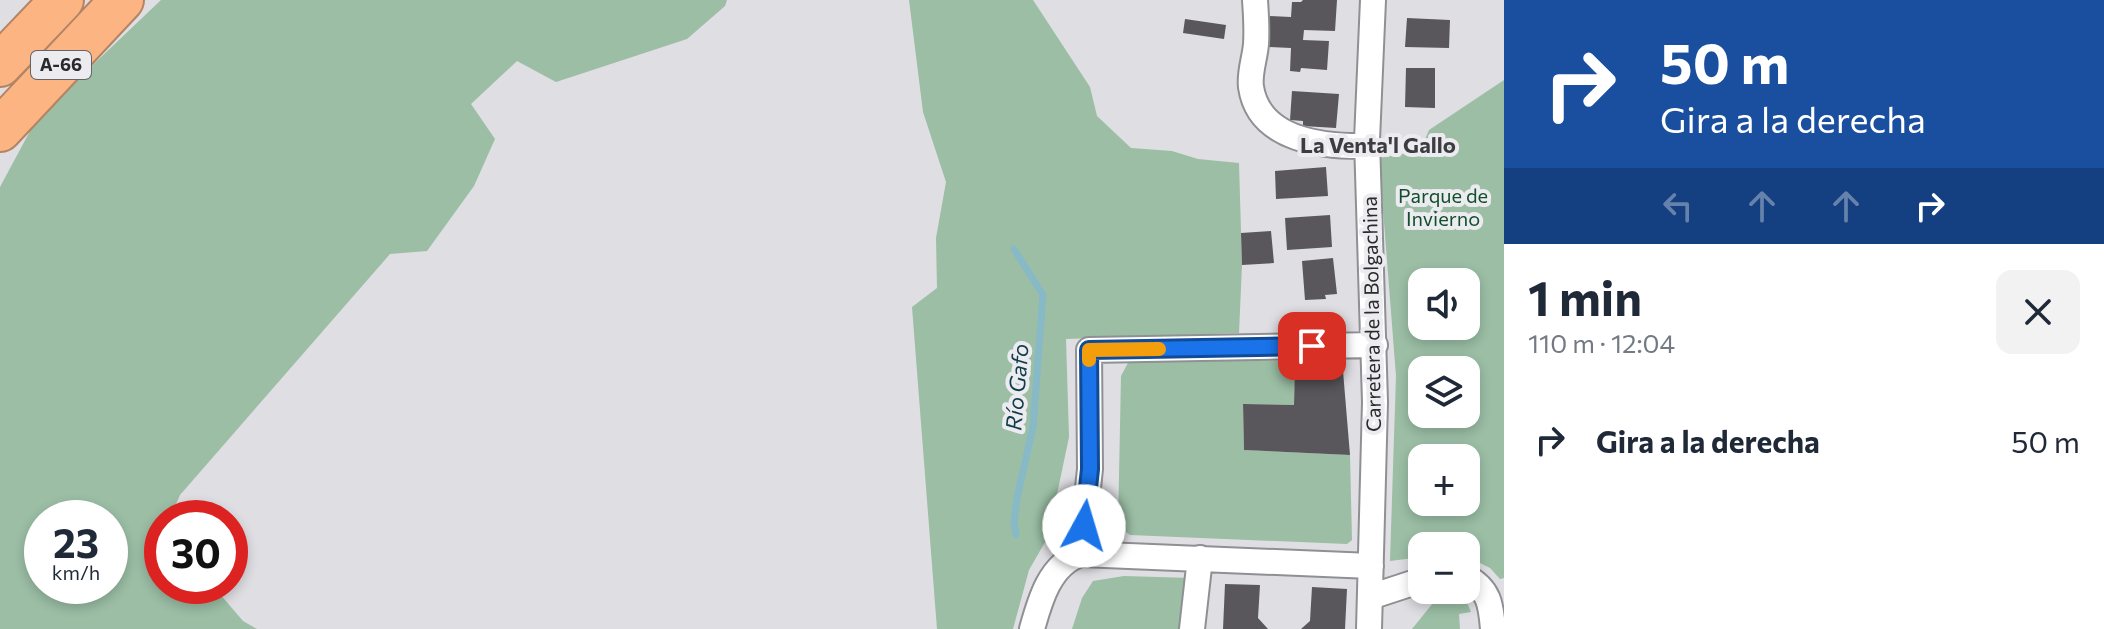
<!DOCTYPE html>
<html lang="es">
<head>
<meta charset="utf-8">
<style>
	:root { --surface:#fff; --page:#f2f2f3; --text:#1f2937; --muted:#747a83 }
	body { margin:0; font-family:Commissioner,sans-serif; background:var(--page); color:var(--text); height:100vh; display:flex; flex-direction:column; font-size:30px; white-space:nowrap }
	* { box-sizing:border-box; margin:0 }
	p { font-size:26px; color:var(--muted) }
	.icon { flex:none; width:44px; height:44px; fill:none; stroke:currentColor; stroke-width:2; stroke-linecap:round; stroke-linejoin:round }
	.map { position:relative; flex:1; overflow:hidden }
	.drawer { display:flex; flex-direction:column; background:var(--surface); width:600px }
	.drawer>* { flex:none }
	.banner { background:#1a4fa0; color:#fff; overflow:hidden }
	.buttons { position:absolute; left:1408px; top:268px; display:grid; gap:16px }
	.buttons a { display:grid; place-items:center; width:72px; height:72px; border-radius:16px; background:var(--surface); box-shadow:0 4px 12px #0003; font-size:40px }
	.speed { position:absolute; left:24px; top:500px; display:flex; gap:16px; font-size:40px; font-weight:700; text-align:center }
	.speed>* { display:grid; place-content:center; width:104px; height:104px; border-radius:50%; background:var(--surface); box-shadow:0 4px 12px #0003; line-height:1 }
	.speed small { font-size:20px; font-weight:400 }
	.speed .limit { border:12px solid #d22; background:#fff; color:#111 }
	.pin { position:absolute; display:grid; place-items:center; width:68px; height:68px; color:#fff; margin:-34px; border-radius:16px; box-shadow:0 4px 12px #0006 }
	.me { position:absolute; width:88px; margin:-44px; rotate:6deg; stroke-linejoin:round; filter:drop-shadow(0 0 6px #0008) }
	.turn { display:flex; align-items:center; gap:28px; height:168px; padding:0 24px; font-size:36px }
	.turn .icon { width:104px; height:104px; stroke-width:2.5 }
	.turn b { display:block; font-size:56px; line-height:68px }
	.lanes { display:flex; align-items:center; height:76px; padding:0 24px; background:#0003; justify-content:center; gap:40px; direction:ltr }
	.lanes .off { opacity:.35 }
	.round { display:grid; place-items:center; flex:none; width:84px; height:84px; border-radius:16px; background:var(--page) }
	.overview { display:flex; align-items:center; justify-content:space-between; height:136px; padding:0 24px }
	h1 { font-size:48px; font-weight:700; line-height:60px }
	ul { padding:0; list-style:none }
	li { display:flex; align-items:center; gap:24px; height:120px; padding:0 24px }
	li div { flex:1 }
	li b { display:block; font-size:30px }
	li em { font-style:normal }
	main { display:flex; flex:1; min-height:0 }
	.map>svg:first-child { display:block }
	.green { fill:#9bbea5; fill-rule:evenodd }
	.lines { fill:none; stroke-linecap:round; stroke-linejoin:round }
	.stream { stroke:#88b9c7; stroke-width:7 }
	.building { fill:#59575b }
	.street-casing { stroke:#8f9094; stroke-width:28 }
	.highway-casing { stroke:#b28464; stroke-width:46 }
	.street { stroke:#fff; stroke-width:24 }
	.highway { stroke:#fcb482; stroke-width:42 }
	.route-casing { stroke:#114b97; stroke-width:20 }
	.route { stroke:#1a73e8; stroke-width:14 }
	.slow { stroke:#f59e0b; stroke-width:14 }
	.labels { text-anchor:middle; stroke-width:8; stroke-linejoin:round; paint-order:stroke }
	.shield { fill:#ebebf0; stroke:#646467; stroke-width:2 }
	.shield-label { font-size:18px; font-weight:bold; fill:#2a2a2c }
	.park-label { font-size:20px; fill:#114e2c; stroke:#ebebf0 }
	.street-label { font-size:20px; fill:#2a2a2c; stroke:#ebebf0 }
	.neighbourhood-label { font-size:22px; font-weight:bold; fill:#3d3d41; stroke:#ebebf0 }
	.water-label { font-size:22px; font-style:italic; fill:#103d48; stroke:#ebebf0 }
</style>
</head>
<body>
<main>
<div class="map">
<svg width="1504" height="629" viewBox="0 0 1504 629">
	<rect width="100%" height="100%" fill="#dedee3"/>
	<path class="green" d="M161,0H727L725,6L687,39L556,82L517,61L471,104L495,139L474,186L427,251L390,254L180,495L170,518H162V586H213L243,621L257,629H0V187L37,118ZM42,518H110V586H42Z
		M909,0H1033L1090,87L1097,116L1131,148L1172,151L1198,159L1239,163L1242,265L1239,333L1066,339L1069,437L1048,537L1029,570L1013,629H937L912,307L937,288L936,238L946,182L923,112Z
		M1504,80V578L1500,579L1490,568L1466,556V546H1422V557L1390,561L1396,376L1379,158L1420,151L1429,130ZM1422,282H1466V326H1422ZM1422,370H1466V414H1422ZM1422,458H1466V502H1422Z
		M1139,359L1295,361L1294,405L1243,404L1244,450L1350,455L1352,540L1347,544L1130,535L1118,527L1121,376L1129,361Z
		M1124,576L1191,578L1184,629H1072L1082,598L1093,581Z
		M1446,593H1456L1466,600L1471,612L1459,614L1460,629H1412L1437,598Z"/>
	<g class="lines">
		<path class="stream" d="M1014,249L1043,295L1033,427L1017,498L1014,522L1016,535"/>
	</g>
	<path class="building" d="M1303,0H1337L1335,31L1304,30L1303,40L1329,41L1327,70L1301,68L1300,72L1290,71L1291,48L1268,47L1269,16L1291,17L1292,2H1301Z
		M1407,18L1450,20L1449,48L1405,47Z
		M1185,19L1226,25L1224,39L1183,33Z
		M1406,68H1435V108L1405,107Z
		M1292,91L1339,94L1336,128L1303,126V121L1290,120Z
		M1326,167L1328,196L1276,199L1275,171Z
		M1330,215L1332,247L1287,250L1285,218Z
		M1271,231L1274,263L1242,265L1241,233Z
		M1333,258L1337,294L1325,295L1326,299L1305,300L1302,261Z
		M1342,359L1350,455L1244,450L1243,404L1294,405L1295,361Z
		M1225,584L1260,585L1258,618L1268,629H1223Z
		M1312,587L1347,589L1345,629H1301L1310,621Z"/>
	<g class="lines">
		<g class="street-casing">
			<path id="street" d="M1255,0C1256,14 1257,29 1256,44C1255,58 1249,73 1251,87C1259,141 1325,147 1368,146
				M1081,554L1090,469L1089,350L1375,345
				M1466,577C1489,589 1491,604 1493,629
				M1370,597L1422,580
				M1032,629C1040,600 1050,564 1081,554L1371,566
				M1192,629L1200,558
				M1369,629L1375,402L1367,140L1373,0"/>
		</g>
		<g class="highway-casing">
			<path id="highway" d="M0,65L62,0
				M0,130L122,0"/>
		</g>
		<use href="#street" class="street"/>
		<use href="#highway" class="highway"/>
	</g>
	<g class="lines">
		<g class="route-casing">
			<path id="route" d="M1084,526L1090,469L1089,350L1312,346"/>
		</g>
		<use href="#route" class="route"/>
		<path class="slow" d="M1089,360V350L1159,349"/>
	</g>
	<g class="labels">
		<rect class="shield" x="31" y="51" width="60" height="28" rx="6"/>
		<g class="shield-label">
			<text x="61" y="71">A-66</text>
		</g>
		<g class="park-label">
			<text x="1443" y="203">Parque de<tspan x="1443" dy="23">Invierno</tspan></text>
		</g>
		<g class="street-label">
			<text transform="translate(1372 314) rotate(-91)" y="7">Carretera de la Bolgachina</text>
		</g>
		<g class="neighbourhood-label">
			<text x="1378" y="153">La Venta'l Gallo</text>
		</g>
		<g class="water-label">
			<text transform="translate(1017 387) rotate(-85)" y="8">Río Gafo</text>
		</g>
	</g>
</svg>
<div class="buttons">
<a><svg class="icon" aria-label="sound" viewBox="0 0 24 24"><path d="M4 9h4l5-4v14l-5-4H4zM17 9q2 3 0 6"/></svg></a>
<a><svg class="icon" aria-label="layers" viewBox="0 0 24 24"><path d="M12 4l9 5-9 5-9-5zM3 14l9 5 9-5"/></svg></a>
<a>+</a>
<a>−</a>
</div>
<div class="speed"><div>23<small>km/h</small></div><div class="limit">30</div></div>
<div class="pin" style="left:1312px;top:346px;background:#d93025"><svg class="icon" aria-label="arrive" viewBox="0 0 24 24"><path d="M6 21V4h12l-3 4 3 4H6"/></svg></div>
<svg class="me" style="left:1084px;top:526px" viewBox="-20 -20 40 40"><circle r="19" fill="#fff"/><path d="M0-13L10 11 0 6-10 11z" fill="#1a73e8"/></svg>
</div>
<section class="drawer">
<div class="banner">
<div class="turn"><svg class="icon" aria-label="right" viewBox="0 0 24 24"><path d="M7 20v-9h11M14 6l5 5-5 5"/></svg><div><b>50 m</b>Gira a la derecha</div></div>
<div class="lanes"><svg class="icon off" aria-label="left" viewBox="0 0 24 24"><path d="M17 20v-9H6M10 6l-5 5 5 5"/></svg><svg class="icon off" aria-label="ahead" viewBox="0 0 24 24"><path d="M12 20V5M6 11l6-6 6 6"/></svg><svg class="icon off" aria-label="ahead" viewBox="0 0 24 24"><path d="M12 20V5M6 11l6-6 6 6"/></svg><svg class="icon" aria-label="right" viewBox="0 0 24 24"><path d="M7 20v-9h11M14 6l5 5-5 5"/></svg></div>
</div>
<div class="overview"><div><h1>1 min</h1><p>110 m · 12:04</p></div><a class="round"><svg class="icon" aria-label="close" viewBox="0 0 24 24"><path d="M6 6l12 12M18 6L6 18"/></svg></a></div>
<ul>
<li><svg class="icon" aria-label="right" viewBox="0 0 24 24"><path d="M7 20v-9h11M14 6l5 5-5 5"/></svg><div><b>Gira a la derecha</b></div><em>50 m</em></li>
</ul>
</section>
</main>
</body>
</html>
